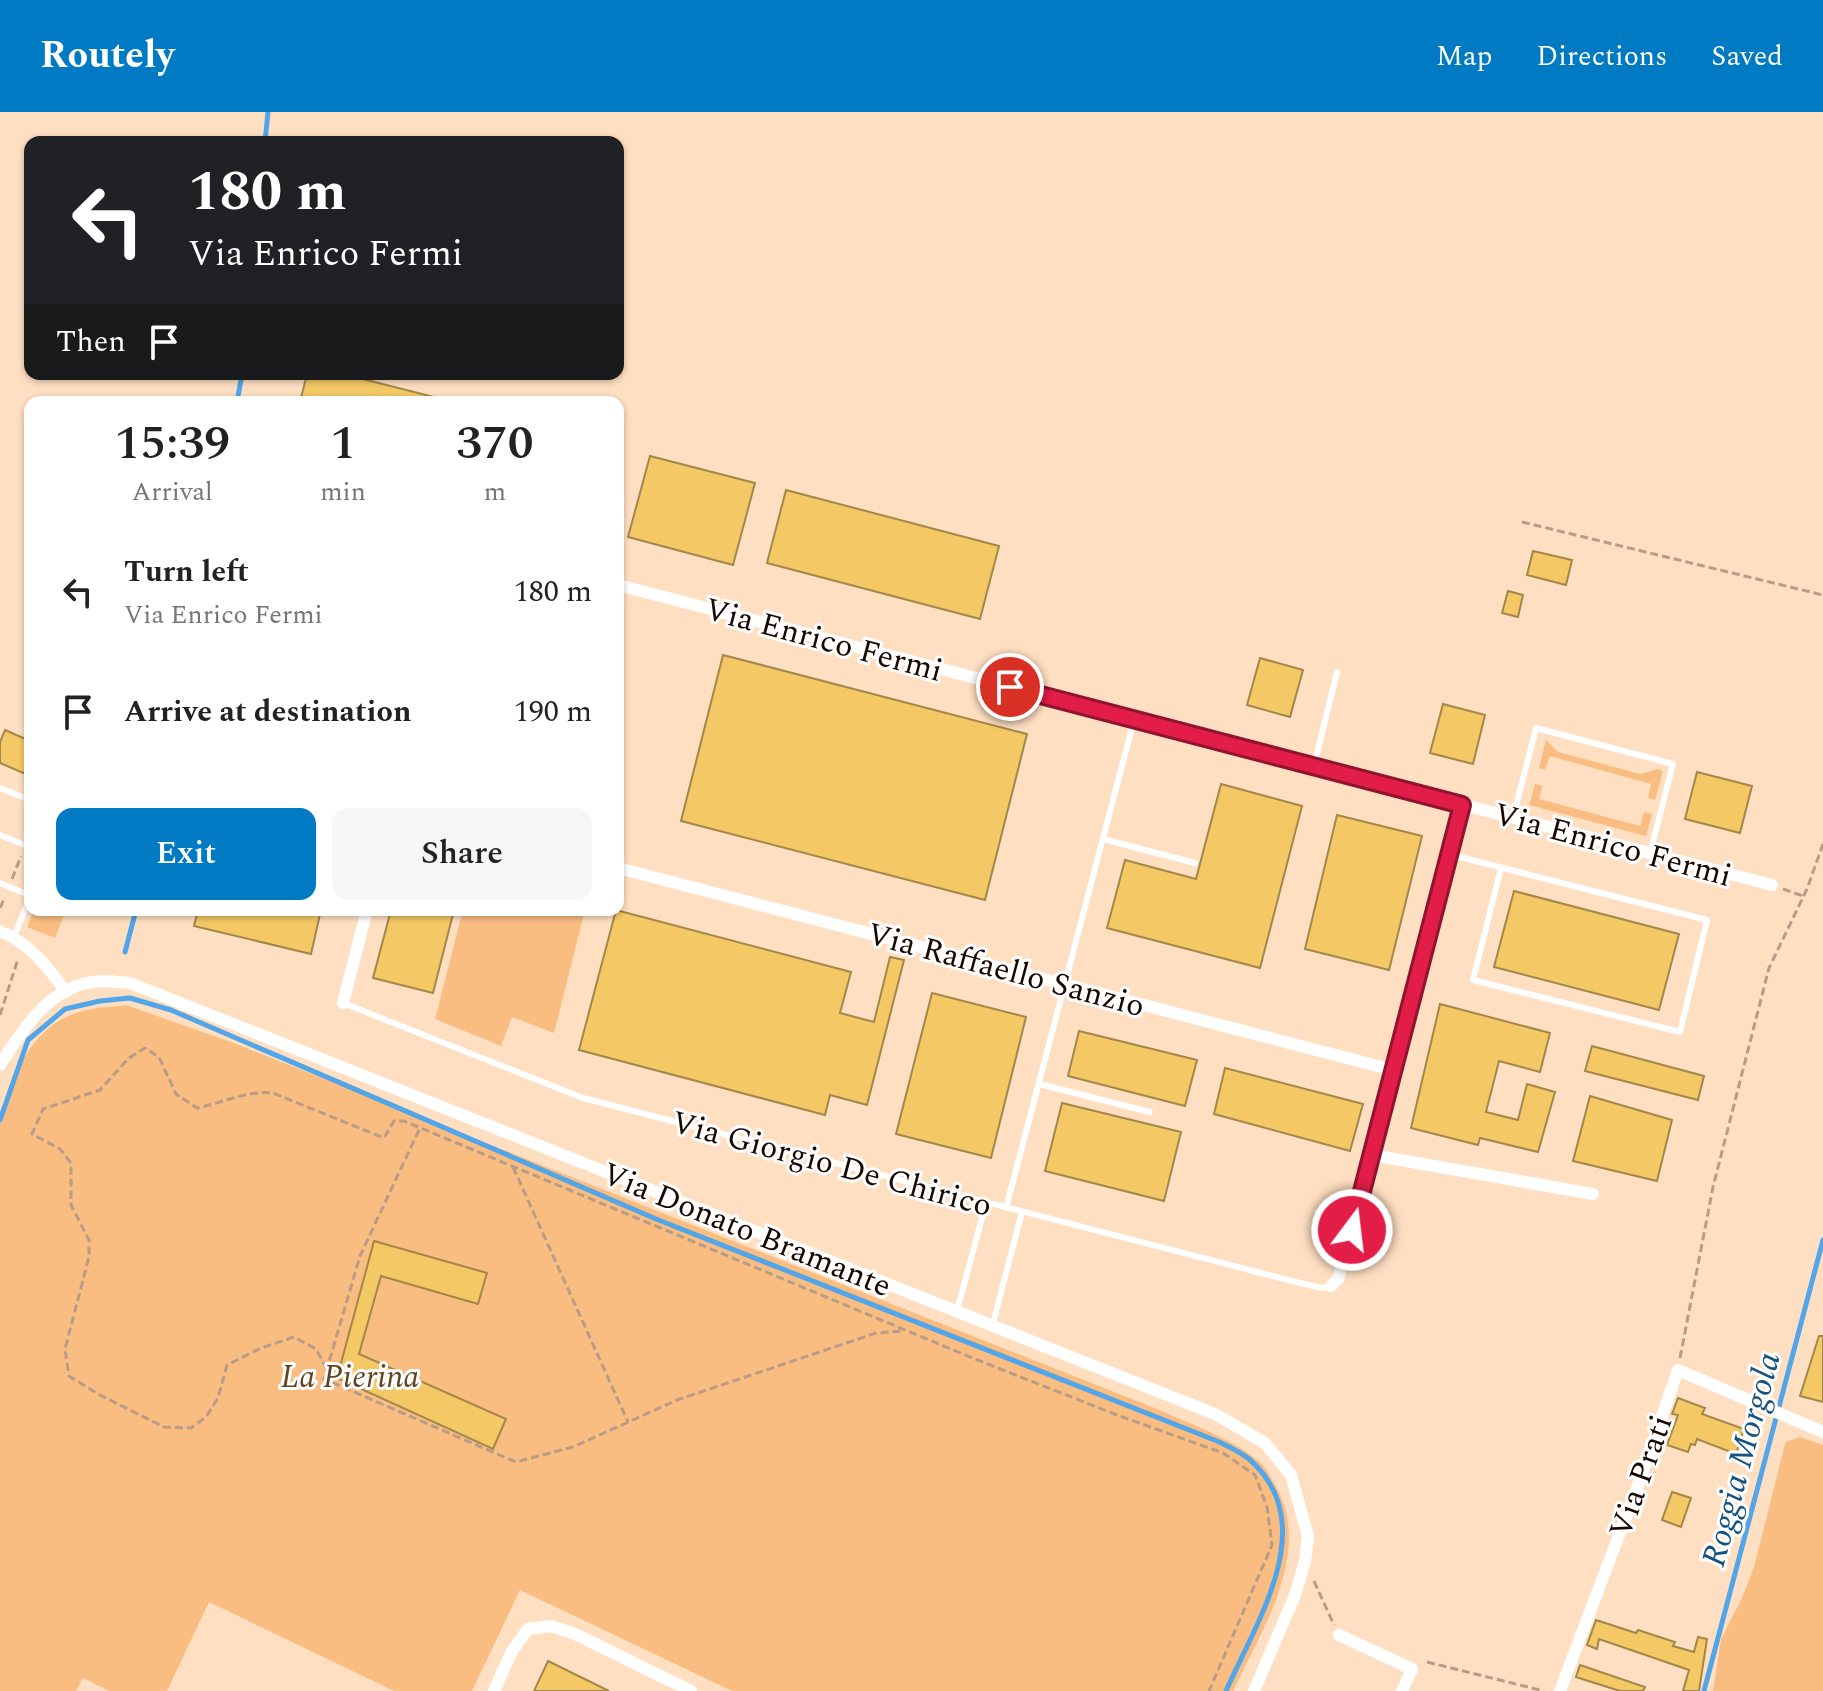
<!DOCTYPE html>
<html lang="en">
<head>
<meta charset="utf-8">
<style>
	:root { --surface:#fff; --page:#f6f6f6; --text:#222; --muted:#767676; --accent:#007ac3 }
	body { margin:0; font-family:Spectral,serif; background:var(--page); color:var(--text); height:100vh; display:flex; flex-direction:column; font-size:30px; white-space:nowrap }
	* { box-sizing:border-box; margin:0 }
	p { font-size:26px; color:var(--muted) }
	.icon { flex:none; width:44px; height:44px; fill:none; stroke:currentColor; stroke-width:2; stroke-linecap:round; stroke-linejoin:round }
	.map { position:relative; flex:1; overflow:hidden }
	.side { position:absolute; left:24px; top:284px; width:600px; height:520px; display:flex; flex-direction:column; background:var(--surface); border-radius:16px; box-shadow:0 2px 6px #0004 }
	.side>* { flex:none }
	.top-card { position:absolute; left:24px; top:24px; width:600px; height:244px; border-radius:16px; box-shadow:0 2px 6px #0004; background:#202124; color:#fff; overflow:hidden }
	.pin { position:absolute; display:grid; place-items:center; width:68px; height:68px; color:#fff; margin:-34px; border:4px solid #fff; border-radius:50%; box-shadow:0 2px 8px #0007 }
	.me { position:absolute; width:88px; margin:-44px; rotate:15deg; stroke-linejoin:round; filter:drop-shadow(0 0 6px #0008) }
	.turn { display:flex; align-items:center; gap:28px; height:168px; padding:0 32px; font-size:36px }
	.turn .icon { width:104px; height:104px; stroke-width:2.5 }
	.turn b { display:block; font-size:56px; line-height:68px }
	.then { display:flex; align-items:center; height:76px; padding:0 32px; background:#0003; gap:16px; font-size:30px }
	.eta { display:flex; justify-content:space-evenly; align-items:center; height:136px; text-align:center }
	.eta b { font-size:48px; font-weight:600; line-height:56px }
	.cta { display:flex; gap:16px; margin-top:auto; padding:16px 32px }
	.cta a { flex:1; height:92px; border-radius:16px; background:var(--accent); color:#fff; font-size:32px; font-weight:600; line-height:92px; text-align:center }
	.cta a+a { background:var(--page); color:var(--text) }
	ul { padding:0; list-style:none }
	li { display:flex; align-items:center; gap:24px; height:120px; padding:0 32px }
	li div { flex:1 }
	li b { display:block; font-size:30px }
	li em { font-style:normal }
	header { display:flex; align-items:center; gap:48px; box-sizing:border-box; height:112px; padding:0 40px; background:var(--accent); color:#fff }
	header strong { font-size:38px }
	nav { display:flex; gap:44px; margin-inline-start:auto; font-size:28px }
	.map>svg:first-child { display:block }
	.green { fill:#f9bd81 }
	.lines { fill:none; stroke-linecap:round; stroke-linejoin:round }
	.stream { stroke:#52a5e8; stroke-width:5 }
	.building { fill:#f4c864; stroke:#a3874a; stroke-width:2 }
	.path { stroke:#b89c86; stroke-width:3; stroke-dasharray:8 4; stroke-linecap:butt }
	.service { stroke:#fff; stroke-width:6 }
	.minor { stroke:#fff; stroke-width:12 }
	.route-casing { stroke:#92132f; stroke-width:20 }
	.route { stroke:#e11d48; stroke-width:14 }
	.labels { text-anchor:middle; stroke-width:6; stroke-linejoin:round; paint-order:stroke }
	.street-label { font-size:32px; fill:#190800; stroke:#fff }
	.park-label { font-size:32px; font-style:italic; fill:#614322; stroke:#fff }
	.water-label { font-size:34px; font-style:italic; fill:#17537f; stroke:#fff }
</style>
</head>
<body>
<header>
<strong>Routely</strong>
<nav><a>Map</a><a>Directions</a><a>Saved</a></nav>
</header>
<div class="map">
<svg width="1823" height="1579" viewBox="0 0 1823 1579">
	<rect width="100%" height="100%" fill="#ffdfc2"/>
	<path class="green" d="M1546,628L1558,640L1640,662L1658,657L1663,659L1655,688L1648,686L1651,672L1550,644L1545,658L1539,656Z
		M1535,672L1542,674L1539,687L1640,714L1644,700L1652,702L1646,724L1529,693Z
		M34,798H66L55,826L27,815Z
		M463,798H585L554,921L512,905L501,934L435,907Z
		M126,893L231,930L1157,1297C1192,1313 1232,1326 1261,1351C1267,1356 1270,1365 1274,1371C1315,1438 1262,1517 1233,1579H732L520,1478L472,1579H394L209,1490L167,1579H109L83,1566L76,1579H0V1001C18,957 31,913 83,899C96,895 112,895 126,893Z
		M1800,1325L1823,1333V1579H1713L1721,1527L1742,1486L1754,1455L1784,1336L1786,1330Z"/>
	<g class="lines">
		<path class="stream" d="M265,30L268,0
			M237,290L242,262
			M125,840L136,798
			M0,1008L28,928L65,897L100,889L130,886L171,898L656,1107L1217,1329C1228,1334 1240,1340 1249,1347C1323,1411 1256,1510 1226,1579
			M1704,1579L1823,1128"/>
	</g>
	<path class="building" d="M307,262H343L434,285V290H300Z
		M650,344L755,371L733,453L628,425Z
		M786,378L999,434L980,507L767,451Z
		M1533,439L1572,448L1566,473L1527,463Z
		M1508,479L1523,483L1518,505L1502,501Z
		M723,543L1027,622L985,788L681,709Z
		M1260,546L1303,558L1290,605L1247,593Z
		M1443,592L1485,603L1473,652L1430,641Z
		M5,618L30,629V664L0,651V630Z
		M1697,660L1752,674L1740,721L1685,707Z
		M1221,672L1302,694L1260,856L1107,816L1125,748L1196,767Z
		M1337,703L1422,724L1389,858L1305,837Z
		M1514,779L1679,822L1659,898L1494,855Z
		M198,798H321L311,842L194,814Z
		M391,798H454L433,881L373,866Z
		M616,798L851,860L840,901L874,910L890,845L904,848L867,993L830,983L825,1003L579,938Z
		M932,881L1026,905L991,1046L896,1022Z
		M1440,892L1550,921L1540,960L1499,949L1486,1000L1518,1008L1527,972L1555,980L1538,1040L1480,1026L1478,1033L1411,1016Z
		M1079,919L1197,948L1185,994L1068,964Z
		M1592,934L1704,964L1698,988L1585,959Z
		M1225,956L1363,992L1350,1039L1214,1002Z
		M1590,984L1672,1008L1657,1069L1573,1049Z
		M1062,991L1181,1020L1164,1089L1045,1059Z
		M374,1129L487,1161L478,1192L381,1164L359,1242L506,1307L493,1337L337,1266Z
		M1819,1224H1823V1290L1800,1284Z
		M1678,1286L1705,1296L1702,1302L1744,1317L1736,1342L1697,1327L1695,1333L1691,1332L1688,1340L1667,1333L1678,1303L1672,1302Z
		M1672,1380L1691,1386L1681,1415L1662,1408Z
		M1596,1508L1636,1521L1638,1518L1675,1530L1673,1534L1694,1540L1698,1525L1707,1527L1699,1579H1683L1689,1558L1599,1527L1597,1537L1587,1533Z
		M548,1549L609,1579H534Z
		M1580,1553L1645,1575L1643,1579H1620L1576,1565Z"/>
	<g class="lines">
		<path class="path" d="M1522,410L1823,483
			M12,767L21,744
			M1783,777L1803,784
			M0,796L5,785
			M0,903L18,847
			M419,1018L360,1144L324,1267L516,1350L573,1335L677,1288L876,1221L904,1219
			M513,1055L628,1310
			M1680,1246L1713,1075L1769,856L1807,777L1823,732
			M327,1257L316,1237L294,1225L261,1236L227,1253L218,1286L206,1305L191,1316L164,1315L98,1282L69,1264L65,1237L89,1145V1128L71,1093V1051L60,1037L32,1022L43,997L100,978L129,946L145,936L159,945L176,982L197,996C222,991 248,978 273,981L384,1026L394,1009H404L970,1245L1117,1303L1223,1341L1255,1363L1267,1395L1272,1433L1209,1579
			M1314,1469L1334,1513
			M1427,1550L1544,1579"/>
		<path class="service" d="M1314,654L1337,560
			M0,676L30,688
			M1513,705L1536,616L1673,652L1650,741
			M0,723L30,735
			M1103,727L1195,751
			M1448,742L1707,808L1680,920L1473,868L1501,756
			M0,771L24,781L30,779
			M14,825L30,785
			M343,891L583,986L1296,1170L1322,1176L1331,1174
			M1039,972L1150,1000
			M1006,1096L1134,608
			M957,1199L986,1091
			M992,1215L1022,1100"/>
		<path class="minor" d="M618,473L1772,773
			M618,756L1393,958
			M0,819C29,831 48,855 66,880
			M343,891L367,798
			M0,953C21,920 48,876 92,870C104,868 118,870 130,871L1215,1302L1265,1331L1291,1363L1308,1424L1305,1449L1295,1483L1254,1579
			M1372,1043L1593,1082
			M1331,1174L1338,1167L1345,1143L1462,693
			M1339,1523L1412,1557L1402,1579
			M494,1579L512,1539L528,1517L551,1514L575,1522L691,1579
			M1560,1579L1641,1365L1678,1258L1823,1320"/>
	</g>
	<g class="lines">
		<g class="route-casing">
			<path id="route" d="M1010,575L1462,693L1352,1118"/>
		</g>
		<use href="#route" class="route"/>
	</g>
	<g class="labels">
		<g class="street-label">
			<text transform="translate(824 527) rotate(15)" y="11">Via Enrico Fermi</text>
			<text transform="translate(1613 732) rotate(15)" y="11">Via Enrico Fermi</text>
			<text transform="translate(1006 857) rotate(15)" y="11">Via Raffaello Sanzio</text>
			<text transform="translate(832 1051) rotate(15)" y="11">Via Giorgio De Chirico</text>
			<text transform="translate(747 1117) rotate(22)" y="11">Via Donato Bramante</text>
			<text transform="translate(1640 1364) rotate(-70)" y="11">Via Prati</text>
		</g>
		<g class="park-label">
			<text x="350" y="1275">La Pierina</text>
		</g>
		<g class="water-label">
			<text transform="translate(1740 1347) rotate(-75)" y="12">Roggia Morgola</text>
		</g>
	</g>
</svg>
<div class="pin" style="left:1010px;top:575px;background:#d93025"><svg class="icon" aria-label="arrive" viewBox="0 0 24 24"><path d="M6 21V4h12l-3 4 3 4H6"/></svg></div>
<svg class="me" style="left:1352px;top:1118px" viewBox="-20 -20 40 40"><circle r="17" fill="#e11d48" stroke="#fff" stroke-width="3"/><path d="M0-11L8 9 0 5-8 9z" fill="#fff"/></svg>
<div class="top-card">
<div class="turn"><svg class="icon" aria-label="left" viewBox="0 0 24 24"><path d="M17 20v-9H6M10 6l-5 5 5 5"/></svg><div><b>180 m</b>Via Enrico Fermi</div></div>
<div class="then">Then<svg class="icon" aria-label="arrive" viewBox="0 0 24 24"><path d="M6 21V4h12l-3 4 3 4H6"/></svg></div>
</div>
<section class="side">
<div class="eta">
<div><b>15:39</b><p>Arrival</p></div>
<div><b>1</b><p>min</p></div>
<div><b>370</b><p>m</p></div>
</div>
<ul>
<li><svg class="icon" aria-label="left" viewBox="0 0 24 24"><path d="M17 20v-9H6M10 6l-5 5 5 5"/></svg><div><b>Turn left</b><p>Via Enrico Fermi</p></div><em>180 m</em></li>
<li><svg class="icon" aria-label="arrive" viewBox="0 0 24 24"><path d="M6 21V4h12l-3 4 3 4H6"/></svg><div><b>Arrive at destination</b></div><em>190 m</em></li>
</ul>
<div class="cta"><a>Exit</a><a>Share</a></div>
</section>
</div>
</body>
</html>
